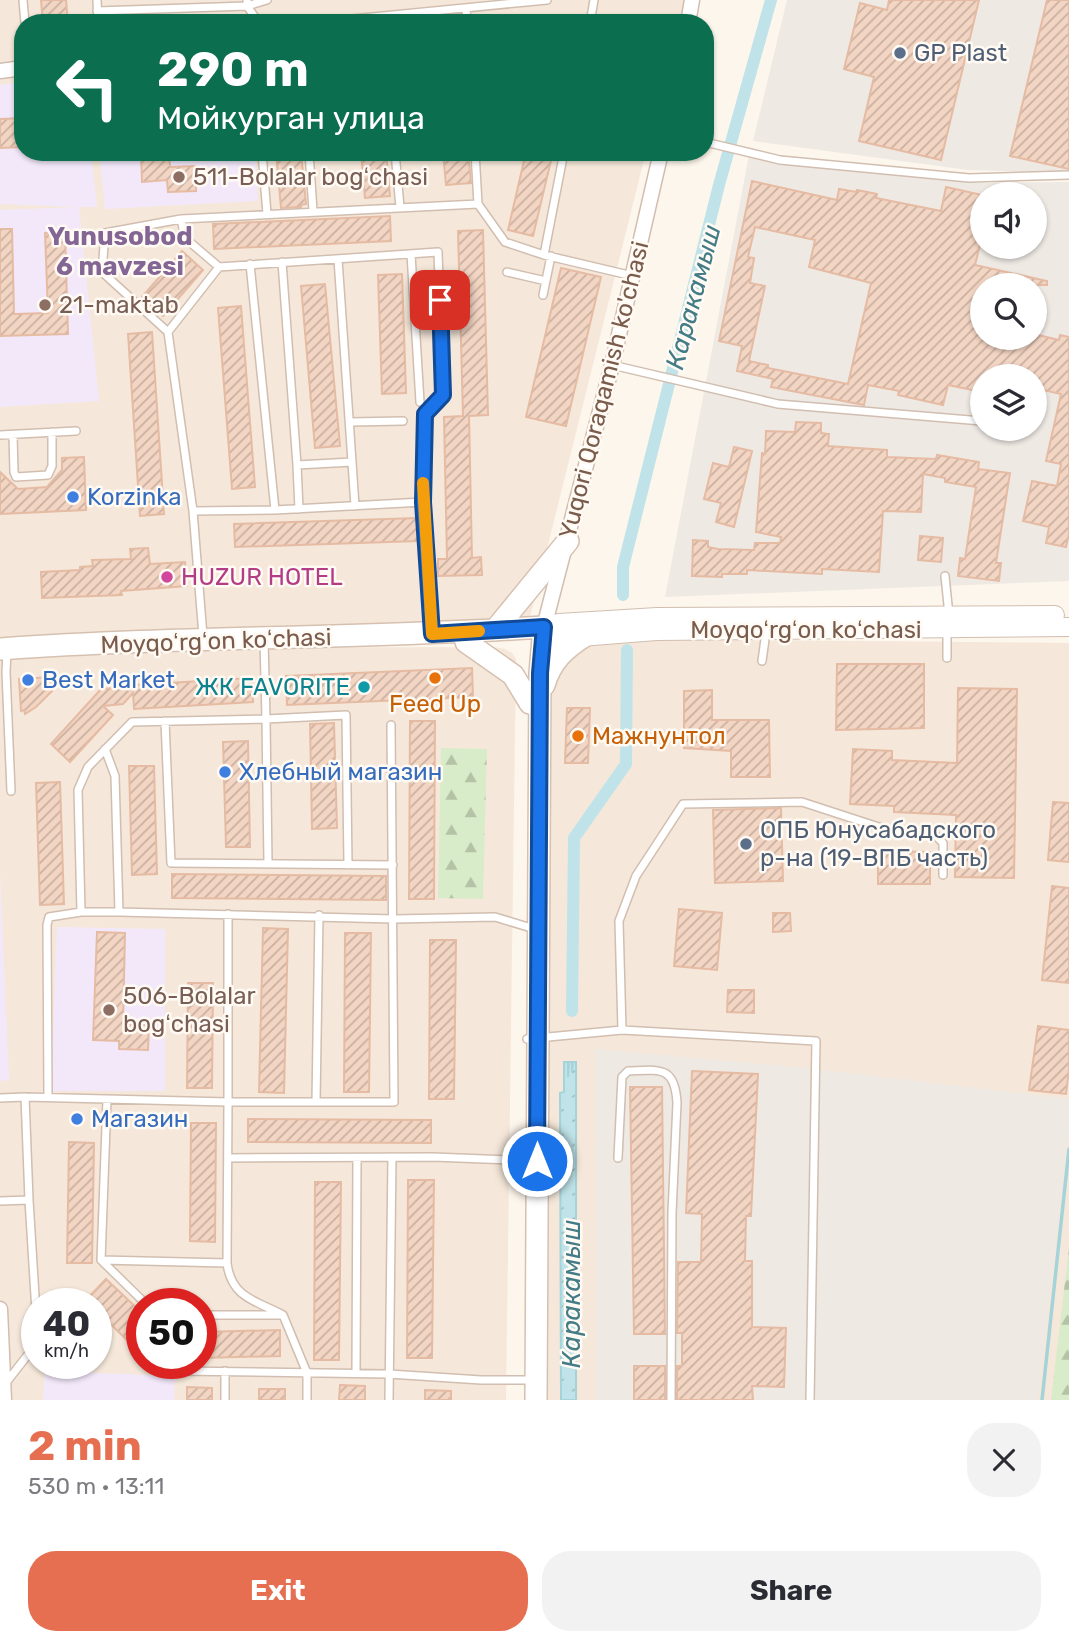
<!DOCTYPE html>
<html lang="en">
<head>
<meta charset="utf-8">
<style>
	:root { --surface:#fff; --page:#f2f2f3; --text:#2b2b33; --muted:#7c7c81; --accent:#e76f51 }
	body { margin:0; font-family:Rubik,sans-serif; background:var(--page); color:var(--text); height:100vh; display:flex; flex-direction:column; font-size:26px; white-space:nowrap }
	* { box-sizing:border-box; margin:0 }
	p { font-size:23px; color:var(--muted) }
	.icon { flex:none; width:38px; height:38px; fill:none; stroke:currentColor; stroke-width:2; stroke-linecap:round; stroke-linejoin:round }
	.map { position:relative; height:1400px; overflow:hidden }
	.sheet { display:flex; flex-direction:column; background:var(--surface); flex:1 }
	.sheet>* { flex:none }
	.banner { position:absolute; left:14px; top:14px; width:700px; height:147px; border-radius:28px; box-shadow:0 2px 5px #0004; background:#0b6e4f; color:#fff; overflow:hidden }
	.tools { position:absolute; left:970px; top:182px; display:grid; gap:14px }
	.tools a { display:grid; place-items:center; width:77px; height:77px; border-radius:50%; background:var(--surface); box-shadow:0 2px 5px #0004; font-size:35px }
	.speed { position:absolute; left:21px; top:1288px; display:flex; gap:14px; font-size:35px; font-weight:700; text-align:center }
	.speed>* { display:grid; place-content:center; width:91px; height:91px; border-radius:50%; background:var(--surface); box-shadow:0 2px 5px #0004; line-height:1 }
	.speed small { font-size:18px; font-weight:400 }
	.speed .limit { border:10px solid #d22; background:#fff; color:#111 }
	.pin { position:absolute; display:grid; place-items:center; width:60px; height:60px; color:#fff; margin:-30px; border-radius:14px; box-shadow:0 4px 10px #0006 }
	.me { position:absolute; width:77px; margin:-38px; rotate:0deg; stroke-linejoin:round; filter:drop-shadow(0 0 5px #0008) }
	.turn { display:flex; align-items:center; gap:24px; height:147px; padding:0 28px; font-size:32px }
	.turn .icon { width:91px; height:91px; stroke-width:2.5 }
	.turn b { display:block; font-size:49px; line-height:60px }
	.round { display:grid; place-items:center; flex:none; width:74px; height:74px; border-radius:28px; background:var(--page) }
	.head { display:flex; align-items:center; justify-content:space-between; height:119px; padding:0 28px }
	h1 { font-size:42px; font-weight:700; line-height:52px; color:var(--accent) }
	.action { display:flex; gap:14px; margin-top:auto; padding:14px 28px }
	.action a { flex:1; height:80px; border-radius:28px; background:var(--accent); color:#fff; font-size:28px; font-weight:700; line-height:80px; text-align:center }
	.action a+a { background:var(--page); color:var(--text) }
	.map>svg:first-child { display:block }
	.residential { fill:#f5e8da; fill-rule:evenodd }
	.industrial { fill:#efe9e4; fill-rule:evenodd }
	.education { fill:#f3e8fa }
	.forest { fill:url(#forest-firs) }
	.water { fill:url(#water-ripples); stroke:#a5d3da; stroke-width:2 }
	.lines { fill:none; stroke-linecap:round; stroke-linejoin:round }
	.stream { stroke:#a5d3da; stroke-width:3.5 }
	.canal { stroke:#bfe3e8; stroke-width:12 }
	.building { fill:url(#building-hatch); stroke:#e6bba3; stroke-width:2; fill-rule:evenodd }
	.service-casing { stroke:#d1beb0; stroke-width:10 }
	.minor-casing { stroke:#d1beb0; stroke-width:17 }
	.tertiary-casing { stroke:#d1beb0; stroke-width:20 }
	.secondary-casing { stroke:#d6c0b0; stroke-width:24 }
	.service { stroke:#fff; stroke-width:7 }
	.minor { stroke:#fff; stroke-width:14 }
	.tertiary { stroke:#fff; stroke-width:18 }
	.secondary { stroke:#fff; stroke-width:21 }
	.route-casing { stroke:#114b97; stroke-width:18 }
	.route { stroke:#1a73e8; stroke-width:12 }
	.slow { stroke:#f59e0b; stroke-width:12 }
	.service-dot { fill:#5c6f8a; stroke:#fffaf3; stroke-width:2.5 }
	.education-dot { fill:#8d6e63; stroke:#fffaf3; stroke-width:2.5 }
	.shop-dot { fill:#3f7fe0; stroke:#fffaf3; stroke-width:2.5 }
	.hotel-dot { fill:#d1479c; stroke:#fffaf3; stroke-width:2.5 }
	.food-dot { fill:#e8710a; stroke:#fffaf3; stroke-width:2.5 }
	.culture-dot { fill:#0f9aa8; stroke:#fffaf3; stroke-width:2.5 }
	.labels { text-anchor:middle; stroke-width:5; stroke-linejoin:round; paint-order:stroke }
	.service-label { font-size:24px; fill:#4e5e75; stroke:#fffaf3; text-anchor:start }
	.education-label { font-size:24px; fill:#785e54; stroke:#fffaf3; text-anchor:start }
	.street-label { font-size:24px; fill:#7a5c4d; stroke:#fffaf3 }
	.shop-label { font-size:24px; fill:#366cbe; stroke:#fffaf3; text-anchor:start }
	.hotel-label { font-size:24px; fill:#b23c85; stroke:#fffaf3; text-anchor:start }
	.culture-label { font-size:24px; fill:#0d838f; stroke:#fffaf3; text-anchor:end }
	.food-label { font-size:24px; fill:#c56008; stroke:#fffaf3 }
	.neighbourhood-label { font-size:26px; font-weight:bold; fill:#846695; stroke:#fffaf3 }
	.water-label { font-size:26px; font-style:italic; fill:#437c86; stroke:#fffaf3 }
</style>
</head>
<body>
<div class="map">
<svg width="1069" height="1400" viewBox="0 0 1069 1400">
	<defs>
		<pattern id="forest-firs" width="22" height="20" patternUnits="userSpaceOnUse" patternTransform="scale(1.75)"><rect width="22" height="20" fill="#d8ecc9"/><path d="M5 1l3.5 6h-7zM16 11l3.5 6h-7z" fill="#b4c2a5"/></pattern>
		<pattern id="water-ripples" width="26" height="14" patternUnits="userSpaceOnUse" patternTransform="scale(1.75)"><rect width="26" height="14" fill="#bfe3e8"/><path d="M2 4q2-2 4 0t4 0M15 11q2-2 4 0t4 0" fill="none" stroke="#a0bbbe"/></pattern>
		<pattern id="building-hatch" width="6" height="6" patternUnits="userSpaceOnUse" patternTransform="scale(1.75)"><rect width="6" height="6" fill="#f3d5c3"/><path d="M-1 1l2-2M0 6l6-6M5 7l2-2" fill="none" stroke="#cab0a1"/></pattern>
	</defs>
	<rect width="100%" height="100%" fill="#fdf6ec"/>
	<path class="residential" d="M0,0H685L679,23H23V152H646L529,621L0,646Z
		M670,639L1069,643V1400H536L543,701L578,643Z
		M494,647L505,649L512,653L516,659L506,1400H0V648ZM37,1304H96V1363H37ZM142,1304H201V1363H142Z"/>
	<path class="industrial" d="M787,0H1069V173L968,170L753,141Z
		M749,155L971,183L1069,182V581L665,597ZM982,194H1034V247H982ZM982,285H1034V338H982ZM982,376H1034V429H982Z
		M595,1049L816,1069L1069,1099V1129L1038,1400H596Z"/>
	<path class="education" d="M23,82V152H91L97,207H79L99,401L0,407V210L77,207L0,204V85Z
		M99,152H255L258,201L105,209Z
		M0,873L9,1080L0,1081Z
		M57,927L165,929V1091H51Z
		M45,1371L175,1376L174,1400H43Z"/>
	<path class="forest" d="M441,748L487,749L483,899L438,898Z
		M1069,1248V1400H1051Z"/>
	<path class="water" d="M564,1062H568V1077L569,1062H572V1072L573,1062H576V1400H561L560,1093L564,1092Z"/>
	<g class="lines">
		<path class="stream" d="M1042,1400L1069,1149"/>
		<path class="canal" d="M623,595V567L719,185L771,0
			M572,1011L574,838L626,764L627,650"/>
	</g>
	<path class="building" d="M41,0H66L68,23H43Z
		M889,0H979L941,160L859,141L874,77L844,69L860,3L887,10Z
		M1047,0H1069V169L1010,156Z
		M23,118V147L0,148V119Z
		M141,152H169L170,167L195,166L196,191L168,192L167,180L142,182Z
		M276,152H301L306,204L301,205V207L281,208Z
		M361,152H386L390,196L365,198Z
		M443,152H468L471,183L446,185Z
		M526,152H553L533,236L508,230Z
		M752,181L837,200L839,189L856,192L857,190L877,194L876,198L941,211L946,187L982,195V237L975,265L1047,281V285H982V338H1034V334L1059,340L1060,335L1069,337V534L1066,547L1046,543L1049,527L1023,521L1032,481L1057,486L1061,464L1046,461L1061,394L1034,388V376H982V392L948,385L943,405L898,395L899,391L868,385L864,405L771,387L773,379L737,371L742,346L719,341ZM755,227L815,240L809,267L871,283L848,384L768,368V365L749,361L765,286L750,283L754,258L748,257Z
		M390,216L391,241L214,249L213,224Z
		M0,229H12L14,314L48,313L45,233L65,232L68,334L0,336Z
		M483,230L488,415L469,416L472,558L481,557L482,575L438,576V559H447L444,417L463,416L458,231Z
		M182,251L203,270L163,316L142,297Z
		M561,268L601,277L566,426L526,417Z
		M402,274L406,393L382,394L378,275Z
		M325,284L340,446L315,448L301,286Z
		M241,306L255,487L232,489L218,308Z
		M152,332L164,514L140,516L128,334Z
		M796,422L821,423V433L829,434L828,446L887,450V457L936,459L937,455L979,462L978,469L1010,473L996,563H1001L999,581L958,576L960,558L965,559L976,487L945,482V478L923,474L921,512L883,511L879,572L822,569V574L747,570V574H722V577L692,576L693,540L708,541V547L718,549L754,550L755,543H780L781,537L756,532L762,453L765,454L766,431L795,432Z
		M734,447L752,451L734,527L716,522L721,503L704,499L713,463L729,467Z
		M84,457L86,510L0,514V472L18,489L47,487L62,470V458Z
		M417,518L418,541L235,547L234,524Z
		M920,536L943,538L941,562L918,560Z
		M148,548L150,564L185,562L187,586L121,591L122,595L42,598L41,572L80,570V567L93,566L92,560L131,559L130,549Z
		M837,664H924V728L836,730Z
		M472,668L473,697L287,705L286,676Z
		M51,677L52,691L36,707L25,714L24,710L21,711L19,679Z
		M252,678L253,702L134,709L133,693L123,704L103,706L113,715L70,762L51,744L101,689L133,687V685Z
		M958,688L1017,689L1014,878L955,877L956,815L894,812V806L850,804L853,749L892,751V760L957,763Z
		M712,690V720H769L770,777H731V751L684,748V691Z
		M567,708H590L588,763H565Z
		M410,721H435L434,899H409Z
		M334,723L337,828L312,829L310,724Z
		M248,741L250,847H226L223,742Z
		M129,766H154L157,874L132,875Z
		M60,782L64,904L40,905L36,783Z
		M1053,802L1069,803V862L1048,860Z
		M781,808L783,881L715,883L713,810Z
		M878,851L930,852V884H878Z
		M172,874L386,876V900L172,898Z
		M1052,886L1069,888V983L1042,980Z
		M679,909L722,913L717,970L674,966Z
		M773,913H790L791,931L773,932Z
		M263,928L288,929L284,1093L259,1092Z
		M97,932L125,933L123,1025H149L148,1050L119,1049V1041L93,1040Z
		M345,933H371L369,1092H344Z
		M430,940H456L454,1099H429Z
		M188,983H213L212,1088H187Z
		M728,990H754V1013L727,1012Z
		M1038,1026L1069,1030V1069L1066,1094L1029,1090Z
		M692,1071L758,1074L751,1216H746L745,1261H752V1327L786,1328L784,1387L752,1386L753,1400H677V1366H682V1333H677L678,1262H701L702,1214L686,1213Z
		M630,1087H662L665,1334H634Z
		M248,1119L431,1120V1143L248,1142Z
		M191,1123H216L215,1242L190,1241Z
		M69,1142L94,1143L92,1263H67Z
		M408,1180H434L432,1358H407Z
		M315,1182H341L339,1360H314Z
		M106,1279L142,1313V1327L128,1341L96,1310V1304H82Z
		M280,1330V1356L201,1358V1332Z
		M634,1366H665V1400H634Z
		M340,1385L365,1386V1400H339Z
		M187,1387L212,1388V1400H187Z
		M259,1389H285V1400H259Z
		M425,1390L451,1391V1400H425Z"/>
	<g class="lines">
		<g class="service-casing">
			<path id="service" d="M23,0L25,23
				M97,0L98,23
				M247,0V6L267,0
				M466,8L467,23
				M97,11L247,6L259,23
				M311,23L547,0
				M590,23L594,0
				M705,142L780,160L969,178L1069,175
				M262,152L267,214
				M309,152L313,211
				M395,152L400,207
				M475,152L478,204
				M181,219L185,238L219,267L438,252L443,395L425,414L423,502L432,631
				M411,254L420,402
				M544,255L564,152
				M282,262L297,465L352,462L338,259
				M250,264L275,510
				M507,272L546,281
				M543,295L551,256
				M168,332L219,267
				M612,365L778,404L982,421
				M351,422L403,421
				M0,435L76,431
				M13,435L14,472L16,477L48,475L52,466V432
				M352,462L355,506
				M297,465L299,509
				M193,511L275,510L423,502
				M945,576L949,615
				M203,636L193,511L168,332L102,272L105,233L181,219L478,204L505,242L544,255L633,276
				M7,652L6,672L11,791
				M947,658V630
				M762,661L766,632
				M165,721L171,863L393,865
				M105,749L115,776L119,912
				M268,864L266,719L346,715L348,865
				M81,912L78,790L88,767L132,722L266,719L264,640
				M622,1030L619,921L636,876L683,804L802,802L891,831L936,836L943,843V875
				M527,1039L622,1030L816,1041L810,1400
				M48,1097L47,925L49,917L81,912H119L394,919L495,917L528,927H538
				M0,1098L25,1097
				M107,1100L101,1260L146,1304
				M316,1102L319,915
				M228,1158L433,1157L536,1161
				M618,1158L622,1077L628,1071C659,1070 675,1065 677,1103L672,1213L671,1400
				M29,1200L37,1328
				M0,1201L29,1200L25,1097L228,1102V914
				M101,1260L227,1263
				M201,1315H281
				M179,1371L389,1374L481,1380H535
				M356,1373L357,1158
				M5,1384L37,1343
				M225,1400V1371
				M307,1400V1373L283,1315C257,1301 231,1298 227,1263L228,1102H394L391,725
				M389,1400L392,1157"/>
		</g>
		<g class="minor-casing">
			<path id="minor" d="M688,23L692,0
				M0,71L23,68
				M544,627L612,365L661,152
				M0,1309L4,1400"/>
		</g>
		<g class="tertiary-casing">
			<path id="tertiary" d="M544,627L559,623L657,617L1055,615
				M543,640L656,631L1069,627"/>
		</g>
		<g class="secondary-casing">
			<path id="secondary" d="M495,630L568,541
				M466,642L513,675L530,703
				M0,649C181,636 363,639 544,627
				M544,685C551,661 565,648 586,635
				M536,1400L540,673L544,627"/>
		</g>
		<use href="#service" class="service"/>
		<use href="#minor" class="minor"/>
		<use href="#tertiary" class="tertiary"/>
		<use href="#secondary" class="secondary"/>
	</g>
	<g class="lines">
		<g class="route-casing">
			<path id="route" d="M440,300L443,395L425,414L423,502L432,634L544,627L540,673L537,1161"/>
		</g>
		<use href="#route" class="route"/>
		<path class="slow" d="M423,483L432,634L479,631"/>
	</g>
	<g class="service-dot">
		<circle cx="900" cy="53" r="7"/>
		<circle cx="746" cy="844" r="7"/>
	</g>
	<g class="education-dot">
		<circle cx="179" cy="177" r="7"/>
		<circle cx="45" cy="305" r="7"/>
		<circle cx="109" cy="1010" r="7"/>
	</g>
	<g class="shop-dot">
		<circle cx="73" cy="497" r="7"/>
		<circle cx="28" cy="680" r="7"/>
		<circle cx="225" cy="772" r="7"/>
		<circle cx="77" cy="1119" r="7"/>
	</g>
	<circle class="hotel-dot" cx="167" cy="577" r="7"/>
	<g class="food-dot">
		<circle cx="435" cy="678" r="7"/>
		<circle cx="578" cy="736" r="7"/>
	</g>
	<circle class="culture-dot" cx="364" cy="687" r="7"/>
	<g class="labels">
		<g class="service-label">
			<text x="914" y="61">GP Plast</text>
			<text x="760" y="838">ОПБ Юнусабадского<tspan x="760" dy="28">р-на (19-ВПБ часть)</tspan></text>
		</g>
		<g class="education-label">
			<text x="193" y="185">511-Bolalar bogʻchasi</text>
			<text x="59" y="313">21-maktab</text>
			<text x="123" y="1004">506-Bolalar<tspan x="123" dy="28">bogʻchasi</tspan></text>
		</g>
		<g class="street-label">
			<text transform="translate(604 390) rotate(-76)" y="8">Yuqori Qoraqamish ko'chasi</text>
			<text x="806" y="638">Moyqoʻrgʻon koʻchasi</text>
			<text transform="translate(216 641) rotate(-2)" y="8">Moyqoʻrgʻon koʻchasi</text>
		</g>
		<g class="shop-label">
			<text x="87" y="505">Korzinka</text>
			<text x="42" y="688">Best Market</text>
			<text x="239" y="780">Хлебный магазин</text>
			<text x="91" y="1127">Магазин</text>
		</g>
		<g class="hotel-label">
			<text x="181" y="585">HUZUR HOTEL</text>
		</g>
		<g class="culture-label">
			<text x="350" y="695">ЖК FAVORITE</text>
		</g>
		<g class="food-label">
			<text x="435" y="712">Feed Up</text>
			<text x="592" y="744" text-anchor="start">Мажнунтол</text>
		</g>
		<g class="neighbourhood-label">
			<text x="120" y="245">Yunusobod<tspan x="120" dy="30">6 mavzesi</tspan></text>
		</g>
		<g class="water-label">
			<text transform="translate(693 297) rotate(-75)" y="9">Каракамыш</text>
			<text transform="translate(571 1294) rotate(-90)" y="9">Каракамыш</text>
		</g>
	</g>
</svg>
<div class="tools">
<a><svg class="icon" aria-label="sound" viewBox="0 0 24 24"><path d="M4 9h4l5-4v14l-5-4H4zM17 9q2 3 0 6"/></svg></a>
<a><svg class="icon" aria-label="search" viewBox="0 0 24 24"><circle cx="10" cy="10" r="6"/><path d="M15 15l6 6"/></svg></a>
<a><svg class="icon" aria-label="layers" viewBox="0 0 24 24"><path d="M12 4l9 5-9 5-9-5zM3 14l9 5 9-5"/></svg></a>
</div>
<div class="speed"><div>40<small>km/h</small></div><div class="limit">50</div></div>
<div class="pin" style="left:440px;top:300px;background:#d93025"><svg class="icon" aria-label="arrive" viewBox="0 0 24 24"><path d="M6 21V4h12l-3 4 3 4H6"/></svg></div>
<svg class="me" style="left:537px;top:1161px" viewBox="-20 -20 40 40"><circle r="17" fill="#1a73e8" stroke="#fff" stroke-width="3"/><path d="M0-11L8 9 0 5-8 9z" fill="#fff"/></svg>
<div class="banner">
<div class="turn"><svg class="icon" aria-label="left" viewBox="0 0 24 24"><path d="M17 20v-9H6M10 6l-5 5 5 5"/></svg><div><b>290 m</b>Мойкурган улица</div></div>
</div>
</div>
<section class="sheet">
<div class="head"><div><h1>2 min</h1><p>530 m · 13:11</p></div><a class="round"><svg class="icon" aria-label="close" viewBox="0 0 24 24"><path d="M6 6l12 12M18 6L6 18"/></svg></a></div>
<div class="action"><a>Exit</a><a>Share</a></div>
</section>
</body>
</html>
